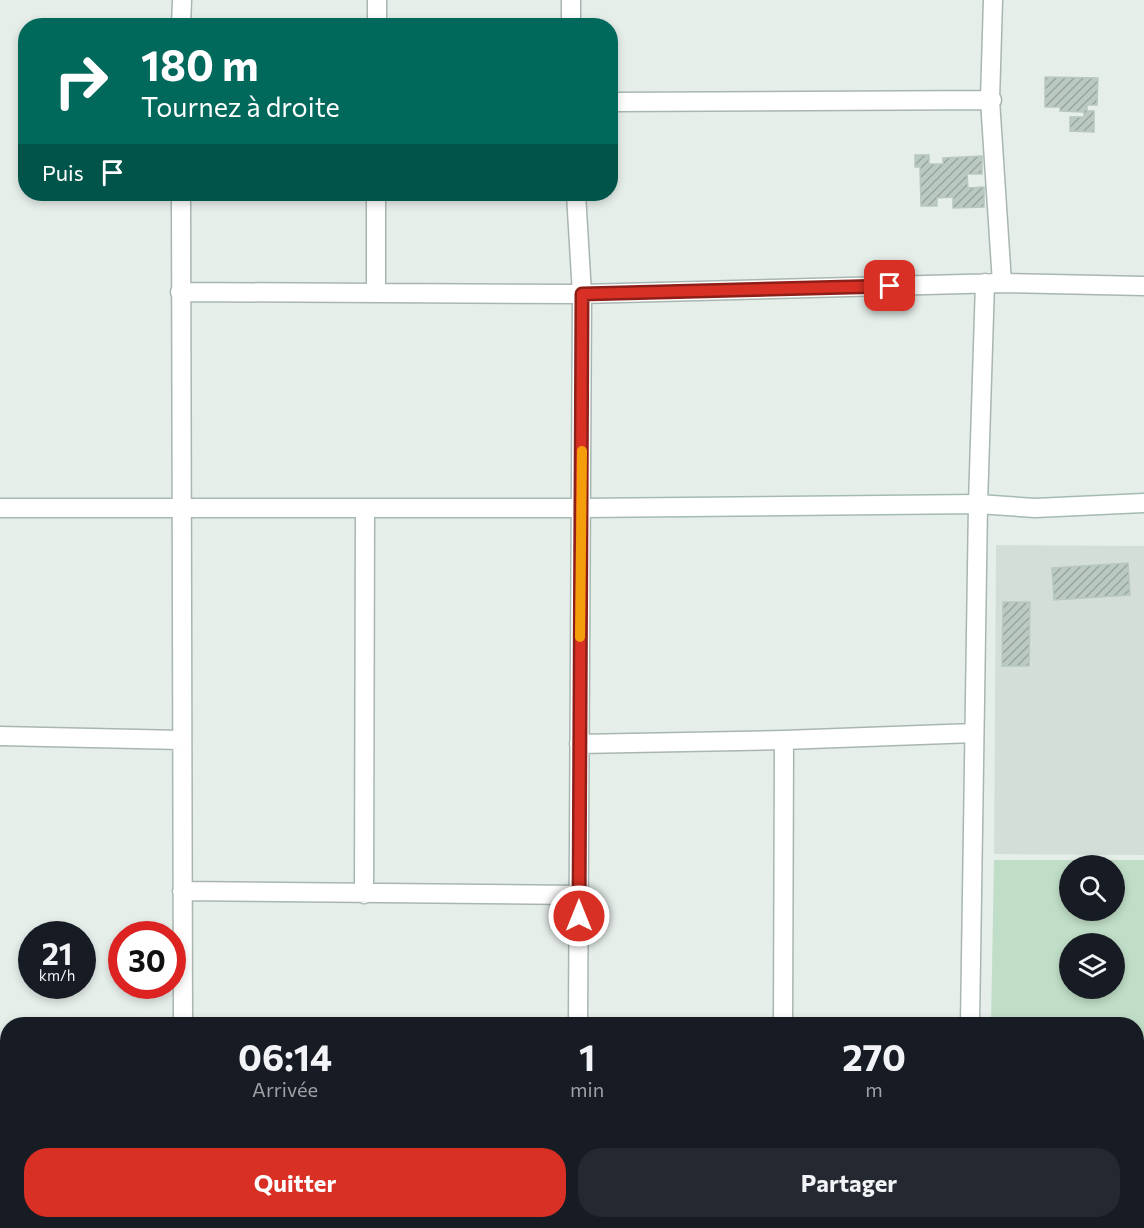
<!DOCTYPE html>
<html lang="fr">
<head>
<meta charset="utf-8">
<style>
	:root { --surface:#171b24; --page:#242831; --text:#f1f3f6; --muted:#9ea1a6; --accent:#d93025 }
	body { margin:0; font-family:Commissioner,sans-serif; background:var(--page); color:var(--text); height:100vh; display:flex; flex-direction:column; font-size:22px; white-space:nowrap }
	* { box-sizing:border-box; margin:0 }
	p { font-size:20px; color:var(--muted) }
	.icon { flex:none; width:33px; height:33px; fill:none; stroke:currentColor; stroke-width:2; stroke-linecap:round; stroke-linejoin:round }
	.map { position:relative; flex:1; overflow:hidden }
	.details { position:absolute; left:0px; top:1017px; width:1144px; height:212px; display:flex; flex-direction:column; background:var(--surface); border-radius:24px 24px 0 0; box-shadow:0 3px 9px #0003 }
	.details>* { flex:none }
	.guide { position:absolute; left:18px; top:18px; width:600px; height:183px; border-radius:24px; box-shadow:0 3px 9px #0003; background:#00695c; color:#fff; overflow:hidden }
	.buttons { position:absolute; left:1059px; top:855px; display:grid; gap:12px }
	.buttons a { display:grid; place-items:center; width:66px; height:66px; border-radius:50%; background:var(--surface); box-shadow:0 3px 9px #0003; font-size:30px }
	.speed { position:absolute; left:18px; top:921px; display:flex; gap:12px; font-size:30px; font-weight:700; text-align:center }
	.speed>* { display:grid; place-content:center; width:78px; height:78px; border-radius:50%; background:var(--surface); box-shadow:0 3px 9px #0003; line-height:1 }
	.speed small { font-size:15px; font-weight:400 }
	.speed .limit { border:9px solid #d22; background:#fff; color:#111 }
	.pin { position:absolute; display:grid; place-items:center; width:51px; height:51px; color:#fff; margin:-26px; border-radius:12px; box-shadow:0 3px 9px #0006 }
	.me { position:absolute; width:66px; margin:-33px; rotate:0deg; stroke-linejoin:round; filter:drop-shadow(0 0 4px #0008) }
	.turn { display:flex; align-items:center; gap:21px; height:126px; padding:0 24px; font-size:27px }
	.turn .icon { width:78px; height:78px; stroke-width:2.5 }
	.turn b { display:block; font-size:42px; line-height:51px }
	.then { display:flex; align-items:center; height:57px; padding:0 24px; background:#0003; gap:12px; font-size:22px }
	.eta { display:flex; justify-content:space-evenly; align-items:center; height:102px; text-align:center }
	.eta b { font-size:36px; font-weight:700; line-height:42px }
	.button { display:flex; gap:12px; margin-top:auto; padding:12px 24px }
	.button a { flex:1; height:69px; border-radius:24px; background:var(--accent); color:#fff; font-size:24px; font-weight:700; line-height:69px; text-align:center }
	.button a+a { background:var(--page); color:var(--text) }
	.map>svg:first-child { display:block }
	.built { fill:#d4ded9 }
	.park { fill:#c0dec7; fill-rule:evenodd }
	.building { fill:url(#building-hatch); stroke:#b8c8c1; stroke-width:1.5 }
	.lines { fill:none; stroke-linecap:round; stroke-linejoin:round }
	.minor-casing { stroke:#a8b6b1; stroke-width:21 }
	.secondary-casing { stroke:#a4bab2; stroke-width:21 }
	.minor { stroke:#fff; stroke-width:18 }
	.secondary { stroke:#fff; stroke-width:18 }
	.route-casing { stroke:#8d1f18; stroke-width:15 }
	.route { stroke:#d93025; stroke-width:10 }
	.slow { stroke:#f59e0b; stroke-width:10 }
</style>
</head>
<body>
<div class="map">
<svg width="1144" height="1228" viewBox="0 0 1144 1228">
	<defs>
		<pattern id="building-hatch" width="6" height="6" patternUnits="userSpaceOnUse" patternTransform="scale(1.5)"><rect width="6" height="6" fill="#bbc9c3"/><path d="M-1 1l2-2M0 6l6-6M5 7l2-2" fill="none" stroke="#98a59f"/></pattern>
	</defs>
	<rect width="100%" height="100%" fill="#e6eeea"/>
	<path class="built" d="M996,545L1144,546V855L994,854Z"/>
	<path class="park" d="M994,860H1144V1223H986V1221H1137V1024H991ZM1070,866H1114V910H1070ZM1070,944H1114V988H1070Z"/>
	<path class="building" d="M1045,77L1098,78L1097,105H1087V111H1094V132L1070,131V117H1084V112L1060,111V107H1045Z
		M915,155H929V164H943V158L982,156V174H967L968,188L984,187V207L953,208V197L937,198V206H921L920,167H915Z
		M1128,563L1130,595L1054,600L1052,568Z
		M1003,602H1030L1029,666H1002Z"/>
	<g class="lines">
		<g class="minor-casing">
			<path id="minor" d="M993,0L990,100L1002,283
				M181,26L182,0
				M377,26V0
				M571,26V0
				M610,102L992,100
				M181,194L183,1024
				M576,194L582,294L578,1024
				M180,292L582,294L1002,283L1144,286
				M376,293V194
				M0,736L182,740
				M579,744L784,740L974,733
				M182,891L579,895
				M364,894L365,509
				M783,1024L784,740
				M970,1024L978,504L985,283
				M0,1077L8,1076
				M182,1228V1221
				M577,1228V1221
				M782,1228V1221
				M967,1228V1221"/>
		</g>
		<g class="secondary-casing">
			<path id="secondary" d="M0,508H582L978,504L1035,508L1144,503"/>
		</g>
		<use href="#minor" class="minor"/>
		<use href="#secondary" class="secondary"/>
	</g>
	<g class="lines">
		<g class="route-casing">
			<path id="route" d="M579,916L582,294L890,286"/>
		</g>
		<use href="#route" class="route"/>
		<path class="slow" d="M580,637L582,451"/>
	</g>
</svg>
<div class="buttons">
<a><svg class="icon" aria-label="search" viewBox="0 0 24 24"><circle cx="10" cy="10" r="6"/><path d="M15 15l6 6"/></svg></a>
<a><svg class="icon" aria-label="layers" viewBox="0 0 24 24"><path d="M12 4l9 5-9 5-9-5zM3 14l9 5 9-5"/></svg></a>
</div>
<div class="speed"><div>21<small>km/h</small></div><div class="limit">30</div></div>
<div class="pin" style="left:890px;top:286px;background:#d93025"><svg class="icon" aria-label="arrive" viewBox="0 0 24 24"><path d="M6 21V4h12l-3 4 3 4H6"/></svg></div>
<svg class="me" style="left:579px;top:916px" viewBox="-20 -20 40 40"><circle r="17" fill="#d93025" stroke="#fff" stroke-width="3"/><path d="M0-11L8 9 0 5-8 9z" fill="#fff"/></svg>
<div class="guide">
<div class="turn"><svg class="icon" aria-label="right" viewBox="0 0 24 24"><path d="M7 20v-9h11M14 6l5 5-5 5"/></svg><div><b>180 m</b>Tournez à droite</div></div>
<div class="then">Puis<svg class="icon" aria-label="arrive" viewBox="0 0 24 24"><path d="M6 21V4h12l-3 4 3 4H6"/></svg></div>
</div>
<section class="details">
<div class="eta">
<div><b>06:14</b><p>Arrivée</p></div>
<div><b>1</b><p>min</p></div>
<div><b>270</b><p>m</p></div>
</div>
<div class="button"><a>Quitter</a><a>Partager</a></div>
</section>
</div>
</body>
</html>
